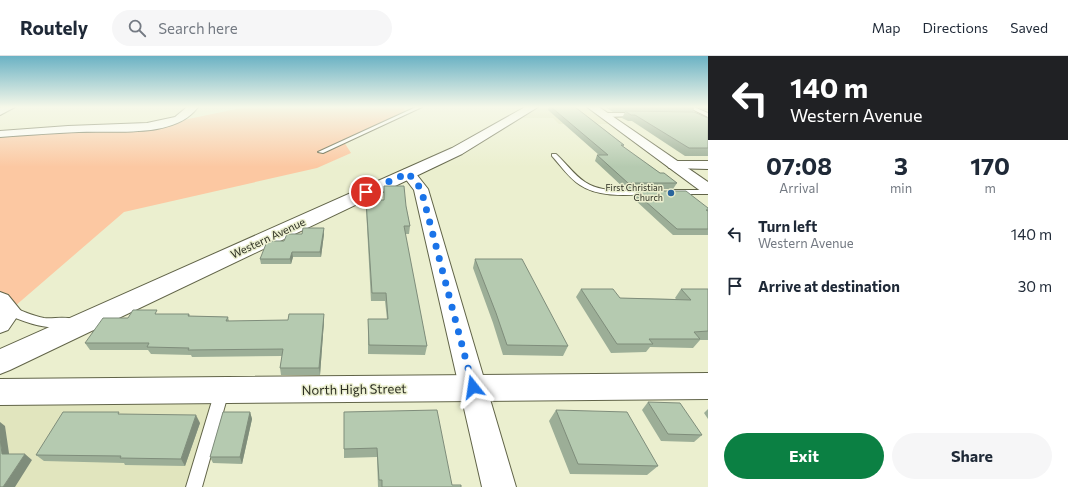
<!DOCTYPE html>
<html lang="en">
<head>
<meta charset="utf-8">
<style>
	:root { --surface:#fff; --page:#f6f6f7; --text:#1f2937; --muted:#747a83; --line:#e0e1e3; --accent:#0b8043 }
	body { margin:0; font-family:Commissioner,sans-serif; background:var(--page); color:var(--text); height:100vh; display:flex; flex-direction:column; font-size:15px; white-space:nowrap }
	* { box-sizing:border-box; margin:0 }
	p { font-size:13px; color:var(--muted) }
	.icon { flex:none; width:22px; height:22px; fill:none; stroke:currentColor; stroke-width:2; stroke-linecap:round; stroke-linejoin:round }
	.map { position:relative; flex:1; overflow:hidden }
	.panel { display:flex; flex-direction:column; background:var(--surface); width:360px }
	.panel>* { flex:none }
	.banner { background:#202124; color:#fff; overflow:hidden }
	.pin { position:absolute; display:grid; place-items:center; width:34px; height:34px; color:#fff; margin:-17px; border:2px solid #fff; border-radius:50%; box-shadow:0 1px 4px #0007 }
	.me { position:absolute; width:44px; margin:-22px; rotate:345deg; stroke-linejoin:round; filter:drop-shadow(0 0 3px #0008) }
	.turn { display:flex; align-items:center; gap:14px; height:84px; padding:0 16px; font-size:18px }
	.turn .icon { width:52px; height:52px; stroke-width:2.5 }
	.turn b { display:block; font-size:28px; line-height:34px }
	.eta { display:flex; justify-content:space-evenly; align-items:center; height:68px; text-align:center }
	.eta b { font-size:24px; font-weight:700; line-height:28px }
	.cta { display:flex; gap:8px; margin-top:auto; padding:8px 16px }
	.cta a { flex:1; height:46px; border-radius:24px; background:var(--accent); color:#fff; font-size:16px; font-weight:700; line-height:46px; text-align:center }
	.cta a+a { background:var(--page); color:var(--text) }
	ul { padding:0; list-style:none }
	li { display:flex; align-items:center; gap:12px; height:52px; padding:0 16px }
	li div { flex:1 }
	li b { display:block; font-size:15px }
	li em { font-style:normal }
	header { display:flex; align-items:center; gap:24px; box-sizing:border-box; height:56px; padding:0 20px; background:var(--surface); border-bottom:1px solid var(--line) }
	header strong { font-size:19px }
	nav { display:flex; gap:22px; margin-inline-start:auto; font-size:14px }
	.search { width:280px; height:36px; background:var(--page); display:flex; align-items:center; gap:10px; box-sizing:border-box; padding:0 14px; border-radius:22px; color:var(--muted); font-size:15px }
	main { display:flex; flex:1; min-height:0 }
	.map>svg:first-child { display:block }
	.built { fill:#e1e5be }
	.green { fill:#fcc8a2 }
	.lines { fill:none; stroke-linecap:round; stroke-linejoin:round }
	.service-casing { stroke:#616448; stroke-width:2 }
	.minor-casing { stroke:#616448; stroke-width:2 }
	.tertiary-casing { stroke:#616448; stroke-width:2 }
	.primary-casing { stroke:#616448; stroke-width:2 }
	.service { fill:#fff; fill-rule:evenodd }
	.minor { fill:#fff; fill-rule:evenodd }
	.tertiary { fill:#fff; fill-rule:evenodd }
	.primary { fill:#fff; fill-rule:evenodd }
	.wall { fill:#9cae97 }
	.shaded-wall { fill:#7f8d7b }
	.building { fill:#b5cab0; stroke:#7f8d7b }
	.route { stroke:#1a73e8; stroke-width:7; stroke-dasharray:0 12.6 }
	.poi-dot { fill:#29649c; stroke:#ebefcf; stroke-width:1.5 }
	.labels { text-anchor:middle; stroke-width:3; stroke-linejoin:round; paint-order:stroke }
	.far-poi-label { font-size:9px; fill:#2c2e22; stroke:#ebefcf; text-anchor:end }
	.street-label { font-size:11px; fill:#2c2e22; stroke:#ebefcf }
	.near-street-label { font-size:13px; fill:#2c2e22; stroke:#ebefcf }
</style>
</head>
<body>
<header>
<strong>Routely</strong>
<div class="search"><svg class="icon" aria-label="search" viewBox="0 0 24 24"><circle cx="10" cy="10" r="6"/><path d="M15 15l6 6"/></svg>Search here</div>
<nav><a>Map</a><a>Directions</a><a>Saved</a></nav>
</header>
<main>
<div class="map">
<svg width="708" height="431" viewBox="0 0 708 431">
	<rect width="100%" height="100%" fill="#ebefcf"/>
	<path class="built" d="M540,51H588L612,68H559L553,62H520Z
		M222,335L194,431H0V336Z"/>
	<path class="green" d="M246,51H404L406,58L344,86L351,97L317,112L124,156L0,263V78L169,67Z"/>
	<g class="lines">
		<g class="service-casing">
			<path id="service" d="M416,51H422L323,97L318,96Z
				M688,51H694L708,57V61Z
				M637,57L639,58V60L603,61L600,59L603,57Z
				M552,98H556C566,107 574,119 585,126C603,138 630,134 650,134L654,136L650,138C628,139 599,142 580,129C569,122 561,110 552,100Z
				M671,134H708V138H671Z
				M10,251C22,254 32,260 44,262C53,263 64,260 73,263L75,266L73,269C50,276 27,267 6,258L4,255L6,252Z
				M222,329L227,331L229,335L202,431H186L215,335L217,331Z"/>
		</g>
		<g class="minor-casing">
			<path id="minor" d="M2,51H15L0,59V52Z
				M187,51H198C175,83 115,74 79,76C53,77 26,79 0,81V75L68,70L147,67L175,61Z
				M674,105H708V113L669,112L667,109L669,106Z
				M408,113L413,114L428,133L516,431H482L414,134L401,117L403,114Z
				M0,236L8,239L21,255L8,274L0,277Z"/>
		</g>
		<g class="tertiary-casing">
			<path id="tertiary" d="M587,51H599L708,126V138L702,136Z"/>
		</g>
		<g class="primary-casing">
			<path id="primary" d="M525,51H538L462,98L10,314L0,318V293L452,92Z
				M708,317V343L0,349V323Z"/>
		</g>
		<use href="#service" class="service"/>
		<use href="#minor" class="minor"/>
		<use href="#tertiary" class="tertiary"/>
		<use href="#primary" class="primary"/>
	</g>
	<path class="wall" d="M549,51H575L624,89L623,91L660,117L677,127L673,133H625L595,105L597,99H599L548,54Z
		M605,51H693L694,52L693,56L708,62V100H685L632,65H628L622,62L625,56H613Z
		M697,51H708V54H703Z
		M384,130L406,150L410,170L409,178H405L427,290L425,299L368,298V263H387L385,245H371L366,152V144H384Z
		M637,135L708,152V179H673L634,143L635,142L634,141Z
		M302,178H324L321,201H293L291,208H261L260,203L284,185Z
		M475,203L568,290L563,300L503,299L493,267L473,212Z
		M581,233L620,242L676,243L675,242L681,233L708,234V284H700L693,292L650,291L646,296L611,297L576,241Z
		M159,258H189L190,260L228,261L229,265H324L320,319H281L280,312L282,300L192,301L191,299L151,298L148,294H90L85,287L128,262Z
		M648,346L702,379L694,386L661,385L642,354Z
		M708,353V363L704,357Z
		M556,354L658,410L647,419L570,418L549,365Z
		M250,356L252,363L242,408L213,407L210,401Z
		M344,356L452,429L461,431H378L377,401L344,402Z
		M121,358L200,367L185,410L125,409L124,407L44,405L36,399Z"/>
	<path class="shaded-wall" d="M324,172V178L321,201L320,196Z
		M292,196L293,201L291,208L290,203Z
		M324,258V265L320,319L319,312Z
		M250,356L252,363L242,408L240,401Z
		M196,359L200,367L185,410L181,403Z
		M0,366L5,370L10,404L2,398L0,382Z
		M25,398L32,404L15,431H3Z"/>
	<path class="building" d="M551,51H575L624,89H621L660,117H664L677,127H628L597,99H608Z
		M612,51H693L694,52H614Z
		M625,55L694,56L708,62V92H689L635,59H631Z
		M384,130H404L406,150L410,170H404L427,290L369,289L368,263H388L386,237H372L366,144H384Z
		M637,135H686L708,152V154H706L708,155V173H677L637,138H640Z
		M303,172H324L320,196H292L290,203H260L266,188L272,185H284L287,178H302Z
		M475,203H522L568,290L507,289L496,257Z
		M581,233H613L620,242L691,244L681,233H708V275L694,276L700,283H649L653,288H617Z
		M133,254H157L155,258H189L188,260L228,261L226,265L288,264L289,258H324L319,312H280L283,293L188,294L189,292L147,291L149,287H85L103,262H128Z
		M648,346L680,347L702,379L668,378Z
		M437,354L452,429H461V431H382V424H379L377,392L344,393V356Z
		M556,354L627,356L658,410L578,408Z
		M63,356H119L118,358L196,359L181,403L120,402L121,400L36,399Z
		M223,356H250L240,401H210Z
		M0,382L2,398H25L3,431H0Z"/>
	<linearGradient id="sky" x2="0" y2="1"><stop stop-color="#6bb2c4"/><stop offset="0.46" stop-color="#f6f8e9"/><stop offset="1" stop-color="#f6f8e9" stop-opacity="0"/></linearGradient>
	<rect width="708" height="111" fill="url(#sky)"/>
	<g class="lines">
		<path class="route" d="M366,136L408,117L421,133L473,331"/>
	</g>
	<circle class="poi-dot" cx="671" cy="137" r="4"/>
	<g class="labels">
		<g class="far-poi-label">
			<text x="663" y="135">First Christian<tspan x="663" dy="10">Church</tspan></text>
		</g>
		<g class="street-label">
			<text transform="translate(268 182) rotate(-25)" y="4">Western Avenue</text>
		</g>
		<g class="near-street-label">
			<text transform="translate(354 333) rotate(-1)" y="5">North High Street</text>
		</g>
	</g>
</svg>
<div class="pin" style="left:366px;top:136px;background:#d93025"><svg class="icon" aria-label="arrive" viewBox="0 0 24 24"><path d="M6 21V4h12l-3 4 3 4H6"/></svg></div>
<svg class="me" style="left:473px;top:331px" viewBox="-20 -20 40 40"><path d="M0-17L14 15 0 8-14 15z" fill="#1a73e8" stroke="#fff" stroke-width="4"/></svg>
</div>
<section class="panel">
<div class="banner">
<div class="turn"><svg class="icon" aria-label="left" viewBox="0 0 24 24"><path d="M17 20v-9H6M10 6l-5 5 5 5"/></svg><div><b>140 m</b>Western Avenue</div></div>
</div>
<div class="eta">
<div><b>07:08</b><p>Arrival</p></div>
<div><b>3</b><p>min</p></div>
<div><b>170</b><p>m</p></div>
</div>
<ul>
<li><svg class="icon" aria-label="left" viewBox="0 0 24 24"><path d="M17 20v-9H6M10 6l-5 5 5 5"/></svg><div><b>Turn left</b><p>Western Avenue</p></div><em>140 m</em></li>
<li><svg class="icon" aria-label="arrive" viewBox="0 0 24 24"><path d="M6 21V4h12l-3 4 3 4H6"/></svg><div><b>Arrive at destination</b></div><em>30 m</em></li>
</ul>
<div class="cta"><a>Exit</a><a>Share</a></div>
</section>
</main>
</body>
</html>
